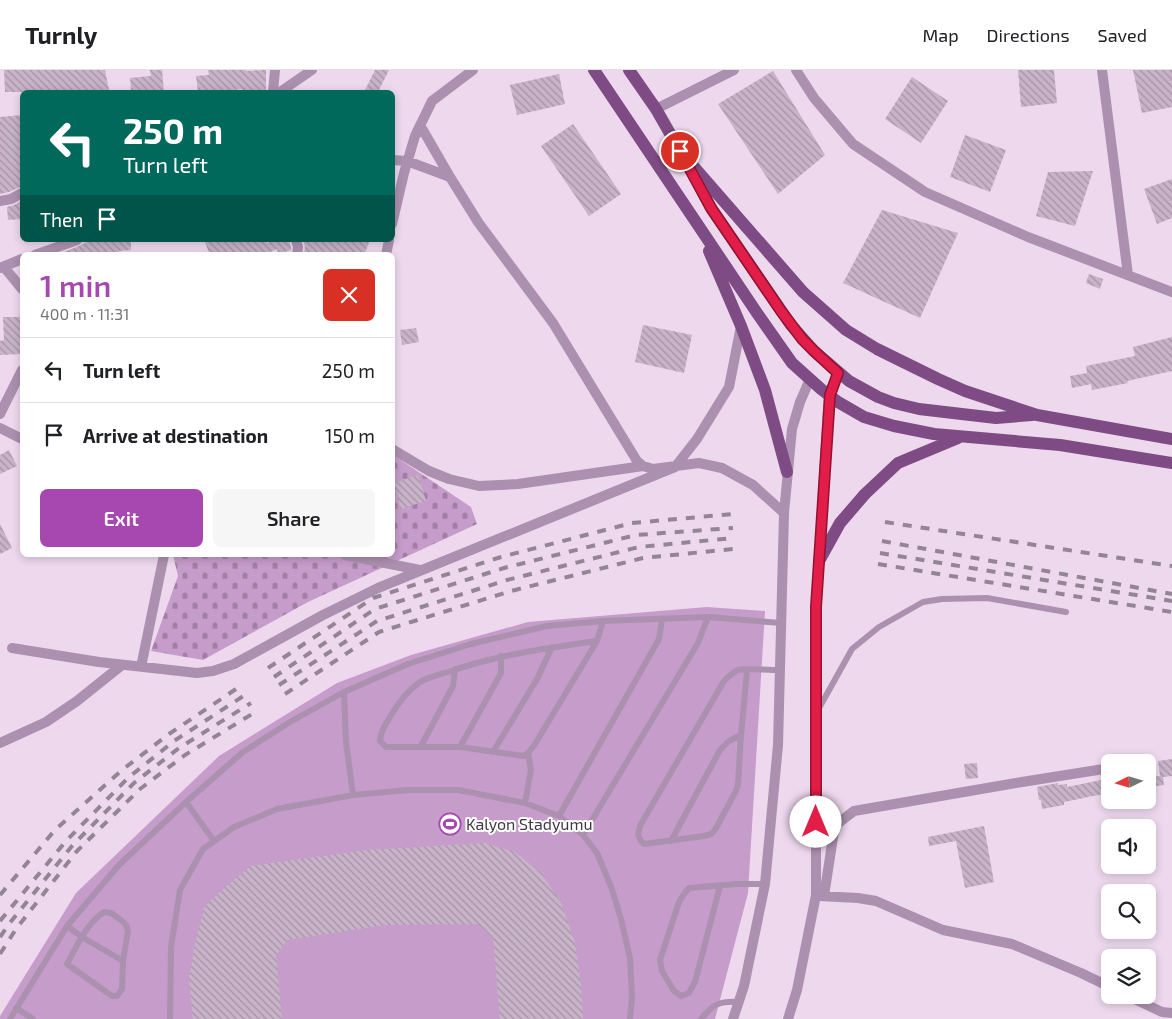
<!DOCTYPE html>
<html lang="en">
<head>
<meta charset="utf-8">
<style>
	:root { --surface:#fff; --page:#f6f6f6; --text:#202124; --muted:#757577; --line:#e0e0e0; --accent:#a748b1 }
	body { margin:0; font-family:"Exo 2",sans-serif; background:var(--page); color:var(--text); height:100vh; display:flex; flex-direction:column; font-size:19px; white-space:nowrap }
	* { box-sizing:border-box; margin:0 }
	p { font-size:16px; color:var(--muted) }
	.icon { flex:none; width:28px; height:28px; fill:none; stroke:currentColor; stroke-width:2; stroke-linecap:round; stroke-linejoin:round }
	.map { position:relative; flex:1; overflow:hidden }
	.sheet { position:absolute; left:20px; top:182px; width:375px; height:305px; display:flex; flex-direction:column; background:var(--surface); border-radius:8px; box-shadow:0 2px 8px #0003 }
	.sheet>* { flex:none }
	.guide { position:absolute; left:20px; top:20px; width:375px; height:152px; border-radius:8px; box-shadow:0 2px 8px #0003; background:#00695c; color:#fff; overflow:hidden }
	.needle { width:32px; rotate:265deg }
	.controls { position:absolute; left:1101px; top:684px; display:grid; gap:10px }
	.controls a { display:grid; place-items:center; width:55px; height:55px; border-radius:8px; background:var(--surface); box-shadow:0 2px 8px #0003; font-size:25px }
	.pin { position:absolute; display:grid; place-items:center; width:42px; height:42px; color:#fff; margin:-21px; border:2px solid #fff; border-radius:50%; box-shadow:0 1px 5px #0007 }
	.me { position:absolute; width:55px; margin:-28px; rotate:0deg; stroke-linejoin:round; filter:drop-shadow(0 0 4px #0008) }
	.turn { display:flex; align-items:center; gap:18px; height:105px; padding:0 20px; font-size:22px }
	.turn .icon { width:65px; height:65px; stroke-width:2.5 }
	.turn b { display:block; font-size:35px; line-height:42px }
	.then { display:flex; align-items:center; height:48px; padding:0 20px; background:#0003; gap:10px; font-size:19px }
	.round { display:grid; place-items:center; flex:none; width:52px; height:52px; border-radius:8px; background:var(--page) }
	.headline { display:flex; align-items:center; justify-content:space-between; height:85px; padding:0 20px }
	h1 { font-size:30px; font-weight:600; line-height:38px; color:var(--accent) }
	.action { display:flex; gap:10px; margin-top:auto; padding:10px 20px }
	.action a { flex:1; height:58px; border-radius:8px; background:var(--accent); color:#fff; font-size:20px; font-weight:600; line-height:58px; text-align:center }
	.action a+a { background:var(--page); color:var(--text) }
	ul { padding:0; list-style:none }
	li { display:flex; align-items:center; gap:15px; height:65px; padding:0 20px; border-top:1px solid var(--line) }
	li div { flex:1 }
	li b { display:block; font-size:19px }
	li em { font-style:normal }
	header { display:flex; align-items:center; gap:30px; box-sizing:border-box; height:70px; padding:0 25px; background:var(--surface); border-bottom:1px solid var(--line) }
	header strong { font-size:24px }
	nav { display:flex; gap:28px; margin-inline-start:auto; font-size:18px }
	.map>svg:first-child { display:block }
	.grass { fill:#c69cca }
	.cemetery { fill:url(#cemetery-stones) }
	.building { fill:url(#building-back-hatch) }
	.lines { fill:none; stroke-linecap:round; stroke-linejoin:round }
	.service { stroke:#ac90af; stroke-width:6 }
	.minor { stroke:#ac90af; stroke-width:10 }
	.tertiary { stroke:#ac90af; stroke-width:10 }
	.primary { stroke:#7f4b84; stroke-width:12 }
	.rail { stroke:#938594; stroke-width:4; stroke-dasharray:9 9; stroke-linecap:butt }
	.route-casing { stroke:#92132f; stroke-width:12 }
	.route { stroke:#e11d48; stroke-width:9 }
	.labels { text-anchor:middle; stroke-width:4; stroke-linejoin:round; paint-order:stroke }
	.poi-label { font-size:16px; fill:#403840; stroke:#fff; text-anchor:start }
</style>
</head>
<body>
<header>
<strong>Turnly</strong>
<nav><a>Map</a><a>Directions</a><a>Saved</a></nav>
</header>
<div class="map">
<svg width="1172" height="949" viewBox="0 0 1172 949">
	<defs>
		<pattern id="cemetery-stones" width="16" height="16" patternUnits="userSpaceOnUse" patternTransform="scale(1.25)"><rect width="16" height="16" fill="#c69cca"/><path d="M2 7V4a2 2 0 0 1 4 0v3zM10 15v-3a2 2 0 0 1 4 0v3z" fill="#a280a5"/></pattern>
		<pattern id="building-back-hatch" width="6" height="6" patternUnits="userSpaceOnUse" patternTransform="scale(1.25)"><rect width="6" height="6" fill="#c8b3c9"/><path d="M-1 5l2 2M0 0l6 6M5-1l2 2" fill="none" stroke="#a493a5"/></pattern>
	</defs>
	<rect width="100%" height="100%" fill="#edd8ee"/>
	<path class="grass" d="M707,537L765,541L748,823L715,949H0V946L76,823L219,686L337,613L411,585L528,552Z"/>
	<path class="cemetery" d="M393,385L471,437L477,454L308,532L203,590L151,581L178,506L173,485H392Z"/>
	<path class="building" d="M4,0H105L109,20L96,22H5Z
		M150,0H162L164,22H131L130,8L151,6Z
		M208,0H246V1L266,0V22H242V19L215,22H198L196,6L209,5Z
		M375,0H389L378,22H364Z
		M1018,0H1054L1057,33L1021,37Z
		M1133,0H1172V37L1142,43Z
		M773,1L825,85L778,124L718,34Z
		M559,4L565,34L517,45L510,15Z
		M912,7L948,31L921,73L885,49Z
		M22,45V116L9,122L0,124V47Z
		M573,54L621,124L589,146L541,76Z
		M965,65L1006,80L990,122L950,107Z
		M1093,101L1075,156L1036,146L1048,102Z
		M1172,109V148L1157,154L1144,119Z
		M22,131V149L8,150L7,137L14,135Z
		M882,140L958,163L920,248L843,213Z
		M91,170H131V180L119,181L121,185H57L79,176Z
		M204,170H266L267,173L275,170H289L291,178V180L278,184L277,179L263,185H210Z
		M303,170H370L364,185H304L305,177Z
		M1089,204L1103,209L1100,219L1086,213Z
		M3,247H22V284L0,285V271L4,270Z
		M643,255L692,265L684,303L635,292Z
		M416,258L419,272L402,275L400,260Z
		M1172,267V301L1127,311L1128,313L1092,320L1091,314L1072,318L1070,306L1087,303L1086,296L1135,286L1133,277Z
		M9,380L17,396L0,404V385Z
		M418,405L423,421L426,431L400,439L397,422L394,413Z
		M0,454L12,478L0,484Z
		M1172,689V706L1163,707L1164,715L1148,717V707L1160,706L1158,691Z
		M977,693L978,708L966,709L964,694Z
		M1101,710L1103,724L1064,732V735L1042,739L1041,730H1039L1037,717L1058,713V715L1067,714V717Z
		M984,756L994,812L965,818L956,771L929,776L928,767Z
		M485,773L515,782L542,804L561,833L575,873L581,915L583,949H500L493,868L478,854L384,855L287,870L276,886L282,949H193L189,909L195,873L205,836L225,817L251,796L367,780Z"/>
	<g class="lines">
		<path class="service" d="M597,571C547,578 496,585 448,602C439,605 428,607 420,612C407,621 398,633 390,647C385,656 381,660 380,671L386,677H460L524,686L528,683L535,674L597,571L603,551
			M747,600L741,665L738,714L736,721L715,760L711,764L704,766L644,774C636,767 638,763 641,754L724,611C728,607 733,602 738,600C745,598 771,600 780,600
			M344,622L346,672L353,725
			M818,640L852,579L879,557L923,532L942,529L987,528L1066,542
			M421,676L453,616L455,599
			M460,677L501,603V586
			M493,682L537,609L552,577
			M186,732L214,771
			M525,733L531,700L528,683
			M559,746L659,569L662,549
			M583,765L698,573L708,547
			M671,771L720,680L729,671L741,665
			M720,816L695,912L689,923L681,926L674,921L662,901L660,890L679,832L684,824L689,818L736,814H765
			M104,842L111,843L121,850L126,855L128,861L123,891L122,919L117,926H112L67,894C77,876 86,854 104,842Z
			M67,856L82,867L123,891
			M16,938L33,949
			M10,949L67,856L119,795L186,732L243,682L290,652L344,622L408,594L471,574L547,556L603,551L708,547L781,553
			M170,949L171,877L180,820L203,779L234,757L277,739L353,725L408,720H458L525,733L559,746L583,765L597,783L612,819L621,849L630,888L632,927L630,949
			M701,949C713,934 719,931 739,932"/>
		<path class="minor" d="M796,0L814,28L853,74L925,122L1028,167L1172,222
			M1102,0L1128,205
			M273,22L275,0
			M280,22L312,0
			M656,39L734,0
			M420,55L450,107
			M392,90L407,91L450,107L478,152L553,253L637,391L643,396L653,399L699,393L722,398L753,415L784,443
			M0,131L11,129L22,123
			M392,154L404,103L415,66L432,31L473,0
			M296,170L298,177L297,185
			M35,185L77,170
			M386,185L389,170
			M4,197L22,219
			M0,198L22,189
			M0,344L22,300
			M0,358L22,369
			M392,379L429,401L449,409L479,416L518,414L643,396
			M345,485L420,500
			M12,578L99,592L197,603L213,601L234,594L323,545L378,518L675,397L697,369L729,317L741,256
			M141,597L164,485
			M0,673L46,652L77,631L122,595
			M1145,692H1147
			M819,826L858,828L876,831L943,860L1012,874L1081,903L1110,917
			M824,826L834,761L837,754L854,741L1022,712L1110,698
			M1126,925L1162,942L1172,943"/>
		<path class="tertiary" d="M733,949L744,916L765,814L778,675L784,443L792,359L800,332L810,309
			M788,949L797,920L816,825V537L829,325"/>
		<path class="primary" d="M594,0L757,243L792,293L821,319L838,332L864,347L894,356L934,364L1060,375L1172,393
			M629,0L656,39L680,81L803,222L846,260L877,279L938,309L965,321L1037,345L1172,369
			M692,102L711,138L791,255L814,281L849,311L878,327L894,333L919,339L996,348L1032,345
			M709,181L741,256L765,320L787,402
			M819,491L840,453L865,424L898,393L958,368"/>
		<path class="rail" d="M885,452L1172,496
			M882,471L1172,524
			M880,483L1172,531
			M878,494L1172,542
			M268,598L373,528L501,487L632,453L733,444
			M274,607L375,539L504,498L636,465L733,458
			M279,615L377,551L507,510L639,477L733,468
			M285,624L379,562L511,521L643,488L733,479
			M0,825L55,760L122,700L169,664L239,617
			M0,851L66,771L128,708L174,671L245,625
			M0,867L9,854L72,776L134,713L179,678L251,633
			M0,884L16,859L77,781L140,719L185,685L257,641"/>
	</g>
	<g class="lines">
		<g class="route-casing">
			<path id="route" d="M680,81L711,138L781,241L802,269L814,281L838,303L830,325L816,537V752"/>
		</g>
		<use href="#route" class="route"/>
	</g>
	<defs>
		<g id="stadium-ring" transform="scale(1.125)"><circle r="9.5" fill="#fff" stroke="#a748b1" stroke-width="1.5"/><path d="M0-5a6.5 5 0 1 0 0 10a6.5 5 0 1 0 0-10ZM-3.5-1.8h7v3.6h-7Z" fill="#a748b1"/></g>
	</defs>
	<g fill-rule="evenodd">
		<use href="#stadium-ring" x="450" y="754"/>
	</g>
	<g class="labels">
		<g class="poi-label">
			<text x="466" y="760">Kalyon Stadyumu</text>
		</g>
	</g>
</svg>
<div class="controls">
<a><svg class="needle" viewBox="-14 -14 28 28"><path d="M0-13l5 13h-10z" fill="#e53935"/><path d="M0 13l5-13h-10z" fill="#757577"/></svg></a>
<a><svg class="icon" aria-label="sound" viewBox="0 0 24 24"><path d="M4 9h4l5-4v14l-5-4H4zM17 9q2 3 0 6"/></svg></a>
<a><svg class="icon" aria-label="search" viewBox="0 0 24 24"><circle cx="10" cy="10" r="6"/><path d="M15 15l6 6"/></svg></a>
<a><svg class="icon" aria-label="layers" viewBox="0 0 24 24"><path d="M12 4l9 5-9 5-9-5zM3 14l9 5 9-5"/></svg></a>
</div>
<div class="pin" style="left:680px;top:81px;background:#d93025"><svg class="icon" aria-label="arrive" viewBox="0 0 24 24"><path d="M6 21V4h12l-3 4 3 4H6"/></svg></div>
<svg class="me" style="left:816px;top:752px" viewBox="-20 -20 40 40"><circle r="19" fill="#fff"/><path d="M0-13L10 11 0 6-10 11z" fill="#e11d48"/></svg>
<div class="guide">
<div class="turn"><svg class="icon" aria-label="left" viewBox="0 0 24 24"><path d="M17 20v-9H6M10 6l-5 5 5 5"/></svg><div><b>250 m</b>Turn left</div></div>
<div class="then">Then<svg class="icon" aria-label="arrive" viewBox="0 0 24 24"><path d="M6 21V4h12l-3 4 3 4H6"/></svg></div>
</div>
<section class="sheet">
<div class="headline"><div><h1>1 min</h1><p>400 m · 11:31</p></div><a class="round" style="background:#d93025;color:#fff"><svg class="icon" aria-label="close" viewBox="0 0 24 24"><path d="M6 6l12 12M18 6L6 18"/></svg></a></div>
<ul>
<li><svg class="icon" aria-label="left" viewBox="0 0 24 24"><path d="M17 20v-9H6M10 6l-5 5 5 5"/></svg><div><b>Turn left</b></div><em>250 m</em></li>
<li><svg class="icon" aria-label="arrive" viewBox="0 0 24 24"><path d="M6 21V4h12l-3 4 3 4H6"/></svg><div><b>Arrive at destination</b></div><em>150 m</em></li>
</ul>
<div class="action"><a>Exit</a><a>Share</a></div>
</section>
</div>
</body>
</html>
